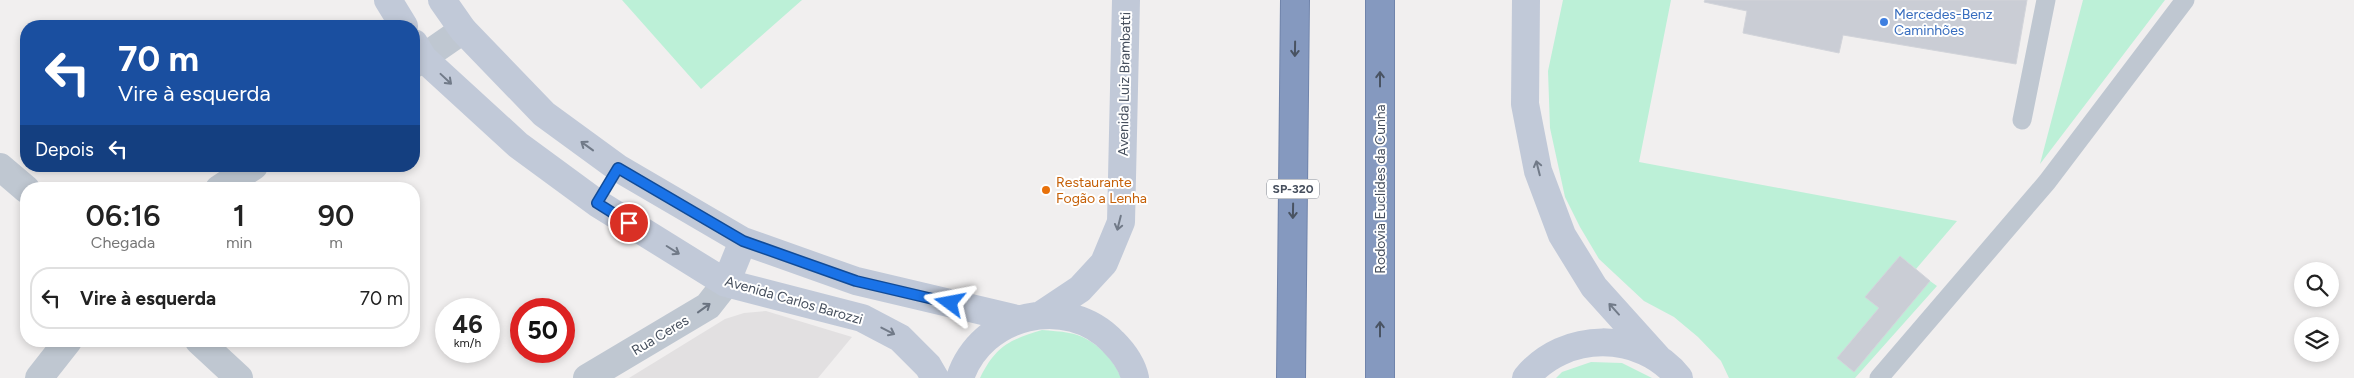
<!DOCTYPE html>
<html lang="pt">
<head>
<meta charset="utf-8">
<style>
	:root { --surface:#fff; --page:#f6f6f6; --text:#222; --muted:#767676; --line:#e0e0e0 }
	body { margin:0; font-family:Figtree,sans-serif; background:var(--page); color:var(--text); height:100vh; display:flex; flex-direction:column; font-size:19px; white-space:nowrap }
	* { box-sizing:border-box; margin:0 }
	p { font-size:16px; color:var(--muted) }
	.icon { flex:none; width:28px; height:28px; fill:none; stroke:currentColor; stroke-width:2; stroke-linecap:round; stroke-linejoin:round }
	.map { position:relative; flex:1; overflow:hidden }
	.side { position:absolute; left:20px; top:182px; width:400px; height:165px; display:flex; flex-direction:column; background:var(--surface); border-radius:20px; box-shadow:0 2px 8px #0003 }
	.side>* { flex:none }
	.hud { position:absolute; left:20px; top:20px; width:400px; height:152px; border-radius:20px; box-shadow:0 2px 8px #0003; background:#1a4fa0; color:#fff; overflow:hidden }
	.controls { position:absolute; left:2294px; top:262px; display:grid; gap:10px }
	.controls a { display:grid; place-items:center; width:45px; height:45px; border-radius:50%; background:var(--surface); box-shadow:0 2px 8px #0003; font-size:25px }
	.speed { position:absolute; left:435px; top:298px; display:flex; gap:10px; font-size:25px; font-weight:700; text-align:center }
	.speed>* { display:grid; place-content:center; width:65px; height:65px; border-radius:50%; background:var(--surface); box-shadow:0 2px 8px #0003; line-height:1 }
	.speed small { font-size:12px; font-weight:400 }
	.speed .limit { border:8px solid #d22; background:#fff; color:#111 }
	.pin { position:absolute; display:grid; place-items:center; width:42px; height:42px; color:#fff; margin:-21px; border:2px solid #fff; border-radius:50%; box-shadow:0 1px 5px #0007 }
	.me { position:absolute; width:55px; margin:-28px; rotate:283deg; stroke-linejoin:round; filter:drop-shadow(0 0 4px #0008) }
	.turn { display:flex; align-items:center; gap:18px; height:105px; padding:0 15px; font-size:22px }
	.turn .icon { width:65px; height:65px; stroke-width:2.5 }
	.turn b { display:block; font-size:35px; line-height:42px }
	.then { display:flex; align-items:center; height:48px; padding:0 15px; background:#0003; gap:10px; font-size:19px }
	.eta { display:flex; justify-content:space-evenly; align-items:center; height:85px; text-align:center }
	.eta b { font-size:30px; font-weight:600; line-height:35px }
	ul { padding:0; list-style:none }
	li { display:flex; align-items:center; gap:15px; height:62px; margin:0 10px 8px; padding:0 5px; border:2px solid var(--line); border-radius:20px }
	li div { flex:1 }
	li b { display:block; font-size:19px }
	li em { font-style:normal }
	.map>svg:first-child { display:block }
	.education { fill:#e2e0e1 }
	.green { fill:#bcf0d7 }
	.building { fill:#cacdd5; stroke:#d2d4da }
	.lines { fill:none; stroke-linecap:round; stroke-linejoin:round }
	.motorway-casing { stroke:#7084ab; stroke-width:30 }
	.service { stroke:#bfc7d1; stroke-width:19 }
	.minor { stroke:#bfc7d1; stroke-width:28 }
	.secondary { stroke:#c1c9d8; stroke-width:28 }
	.motorway { stroke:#8599bf; stroke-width:28 }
	.oneway { stroke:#495362 }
	.oneway2 { stroke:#717a88 }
	.oneway3 { stroke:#6a7380 }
	.route-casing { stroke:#114b97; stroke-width:12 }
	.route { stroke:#1a73e8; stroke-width:9 }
	.shop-dot { fill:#3f7fe0; stroke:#fff; stroke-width:2 }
	.food-dot { fill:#e8710a; stroke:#fff; stroke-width:2 }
	.labels { text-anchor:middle; stroke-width:4; stroke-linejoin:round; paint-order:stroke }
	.shield { fill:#fff; stroke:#7e848e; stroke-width:1 }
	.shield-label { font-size:12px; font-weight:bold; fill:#464f5d }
	.shop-label { font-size:14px; fill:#366cbe; stroke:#fff; text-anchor:start }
	.street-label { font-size:14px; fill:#464f5d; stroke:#fff }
	.food-label { font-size:14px; fill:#c56008; stroke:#fff; text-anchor:start }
</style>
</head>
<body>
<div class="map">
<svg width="2354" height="378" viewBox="0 0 2354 378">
	<rect width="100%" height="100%" fill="#f1efef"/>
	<path class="education" d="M766,311L852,337L818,378H629L725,319L744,313Z"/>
	<path class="green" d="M622,0H802L701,89Z
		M1563,0H1671L1639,162L1957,221L1916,269L1900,256L1865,297L1879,308L1837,358L1854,372L1930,281L1937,286L1855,378H1729L1721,361L1698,337L1674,317L1644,301L1599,259L1580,227L1565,197L1550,128L1548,71Z
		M2083,0H2165L2040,164Z
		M1042,330C1051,331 1060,331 1069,333C1091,336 1114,358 1121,378H980C996,346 1009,340 1042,330Z
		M1591,362L1622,363L1652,378H1556L1562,372Z"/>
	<path class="building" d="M1705,0H2027L2016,64L1843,35L1839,53L1743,33L1747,11L1704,2Z
		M1900,256L1930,281L1854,372L1837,358L1879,308L1865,297Z"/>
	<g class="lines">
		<g class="motorway-casing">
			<path id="motorway" d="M1380,0V378
				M1291,378L1295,0"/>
		</g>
		<path class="service" d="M2022,120L2046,0
			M1879,378L2047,182L2185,0"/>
		<path class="minor" d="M414,64L463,30
			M0,167L26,189
			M219,189L254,166
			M199,341L239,378
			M39,378L68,341
			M587,378L708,306L726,283"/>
		<path class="secondary" d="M388,0L404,26
			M442,0L463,30L544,114L618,168L743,241L856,281L1017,319
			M1526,0L1525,104L1538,171L1562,235L1594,287L1658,358
			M414,43L423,58L518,145L597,203L726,283L862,318L900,338L928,366L935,378
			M726,283L743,241
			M1041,315L1080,289L1104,263L1121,222L1126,0
			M960,378C981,314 1067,293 1113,342C1123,352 1132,364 1135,378
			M1526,378C1564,331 1641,330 1679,378"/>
		<use href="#motorway" class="motorway"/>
	</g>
	<defs><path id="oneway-shaft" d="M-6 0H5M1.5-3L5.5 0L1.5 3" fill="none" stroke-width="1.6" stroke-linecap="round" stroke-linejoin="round" transform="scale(1.25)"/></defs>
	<g class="oneway">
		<use href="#oneway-shaft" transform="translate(1295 49) rotate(91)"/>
		<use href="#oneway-shaft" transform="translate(1380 79) rotate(-90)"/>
		<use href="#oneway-shaft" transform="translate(1293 211) rotate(91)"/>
		<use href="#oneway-shaft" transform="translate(1380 329) rotate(-90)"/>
	</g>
	<g class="oneway2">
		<use href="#oneway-shaft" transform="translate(446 79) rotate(43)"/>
		<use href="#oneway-shaft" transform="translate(587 146) rotate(-144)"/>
		<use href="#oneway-shaft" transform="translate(1538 168) rotate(-104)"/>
		<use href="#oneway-shaft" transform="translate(1119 223) rotate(104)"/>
		<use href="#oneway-shaft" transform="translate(673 250) rotate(32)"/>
		<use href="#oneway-shaft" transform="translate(1614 309) rotate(-132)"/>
		<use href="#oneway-shaft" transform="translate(888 331) rotate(27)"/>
	</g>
	<use class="oneway3" href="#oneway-shaft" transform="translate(704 308) rotate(-36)"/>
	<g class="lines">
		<g class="route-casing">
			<path id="route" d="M629,223L597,203L618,168L743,241L856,281L950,303"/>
		</g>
		<use href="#route" class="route"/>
	</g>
	<circle class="shop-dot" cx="1884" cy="22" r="5"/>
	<circle class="food-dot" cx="1046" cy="190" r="5"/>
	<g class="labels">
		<rect class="shield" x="1267" y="179.5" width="52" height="19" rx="4"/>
		<g class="shield-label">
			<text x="1293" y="193">SP-320</text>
		</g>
		<g class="shop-label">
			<text x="1894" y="19">Mercedes-Benz<tspan x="1894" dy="16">Caminhões</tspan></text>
		</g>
		<g class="street-label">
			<text transform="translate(1124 84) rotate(-89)" y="5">Avenida Luiz Brambatti</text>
			<text transform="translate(1380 189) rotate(-90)" y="5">Rodovia Euclides da Cunha</text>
			<text transform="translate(794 300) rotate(16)" y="5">Avenida Carlos Barozzi</text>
			<text transform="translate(660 335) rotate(-31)" y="5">Rua Ceres</text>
		</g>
		<g class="food-label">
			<text x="1056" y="187">Restaurante<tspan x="1056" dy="16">Fogão a Lenha</tspan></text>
		</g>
	</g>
</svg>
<div class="controls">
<a><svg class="icon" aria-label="search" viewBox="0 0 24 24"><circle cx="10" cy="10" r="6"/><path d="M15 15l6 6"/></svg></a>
<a><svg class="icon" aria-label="layers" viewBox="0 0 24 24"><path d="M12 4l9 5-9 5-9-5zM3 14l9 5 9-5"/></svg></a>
</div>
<div class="speed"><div>46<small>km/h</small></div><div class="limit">50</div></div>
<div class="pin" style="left:629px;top:223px;background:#d93025"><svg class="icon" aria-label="arrive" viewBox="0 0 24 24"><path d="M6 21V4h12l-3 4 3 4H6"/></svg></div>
<svg class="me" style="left:950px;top:303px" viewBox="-20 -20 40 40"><path d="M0-17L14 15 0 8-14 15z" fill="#1a73e8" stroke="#fff" stroke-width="4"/></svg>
<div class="hud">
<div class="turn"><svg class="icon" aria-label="left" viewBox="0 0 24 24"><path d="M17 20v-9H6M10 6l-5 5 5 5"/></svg><div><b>70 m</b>Vire à esquerda</div></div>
<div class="then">Depois<svg class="icon" aria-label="left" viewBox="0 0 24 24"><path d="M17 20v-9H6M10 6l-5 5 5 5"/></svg></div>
</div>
<section class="side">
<div class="eta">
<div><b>06:16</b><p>Chegada</p></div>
<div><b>1</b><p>min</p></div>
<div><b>90</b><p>m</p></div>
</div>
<ul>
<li><svg class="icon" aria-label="left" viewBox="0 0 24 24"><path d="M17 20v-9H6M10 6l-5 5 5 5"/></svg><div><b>Vire à esquerda</b></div><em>70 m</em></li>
</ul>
</section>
</div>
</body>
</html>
